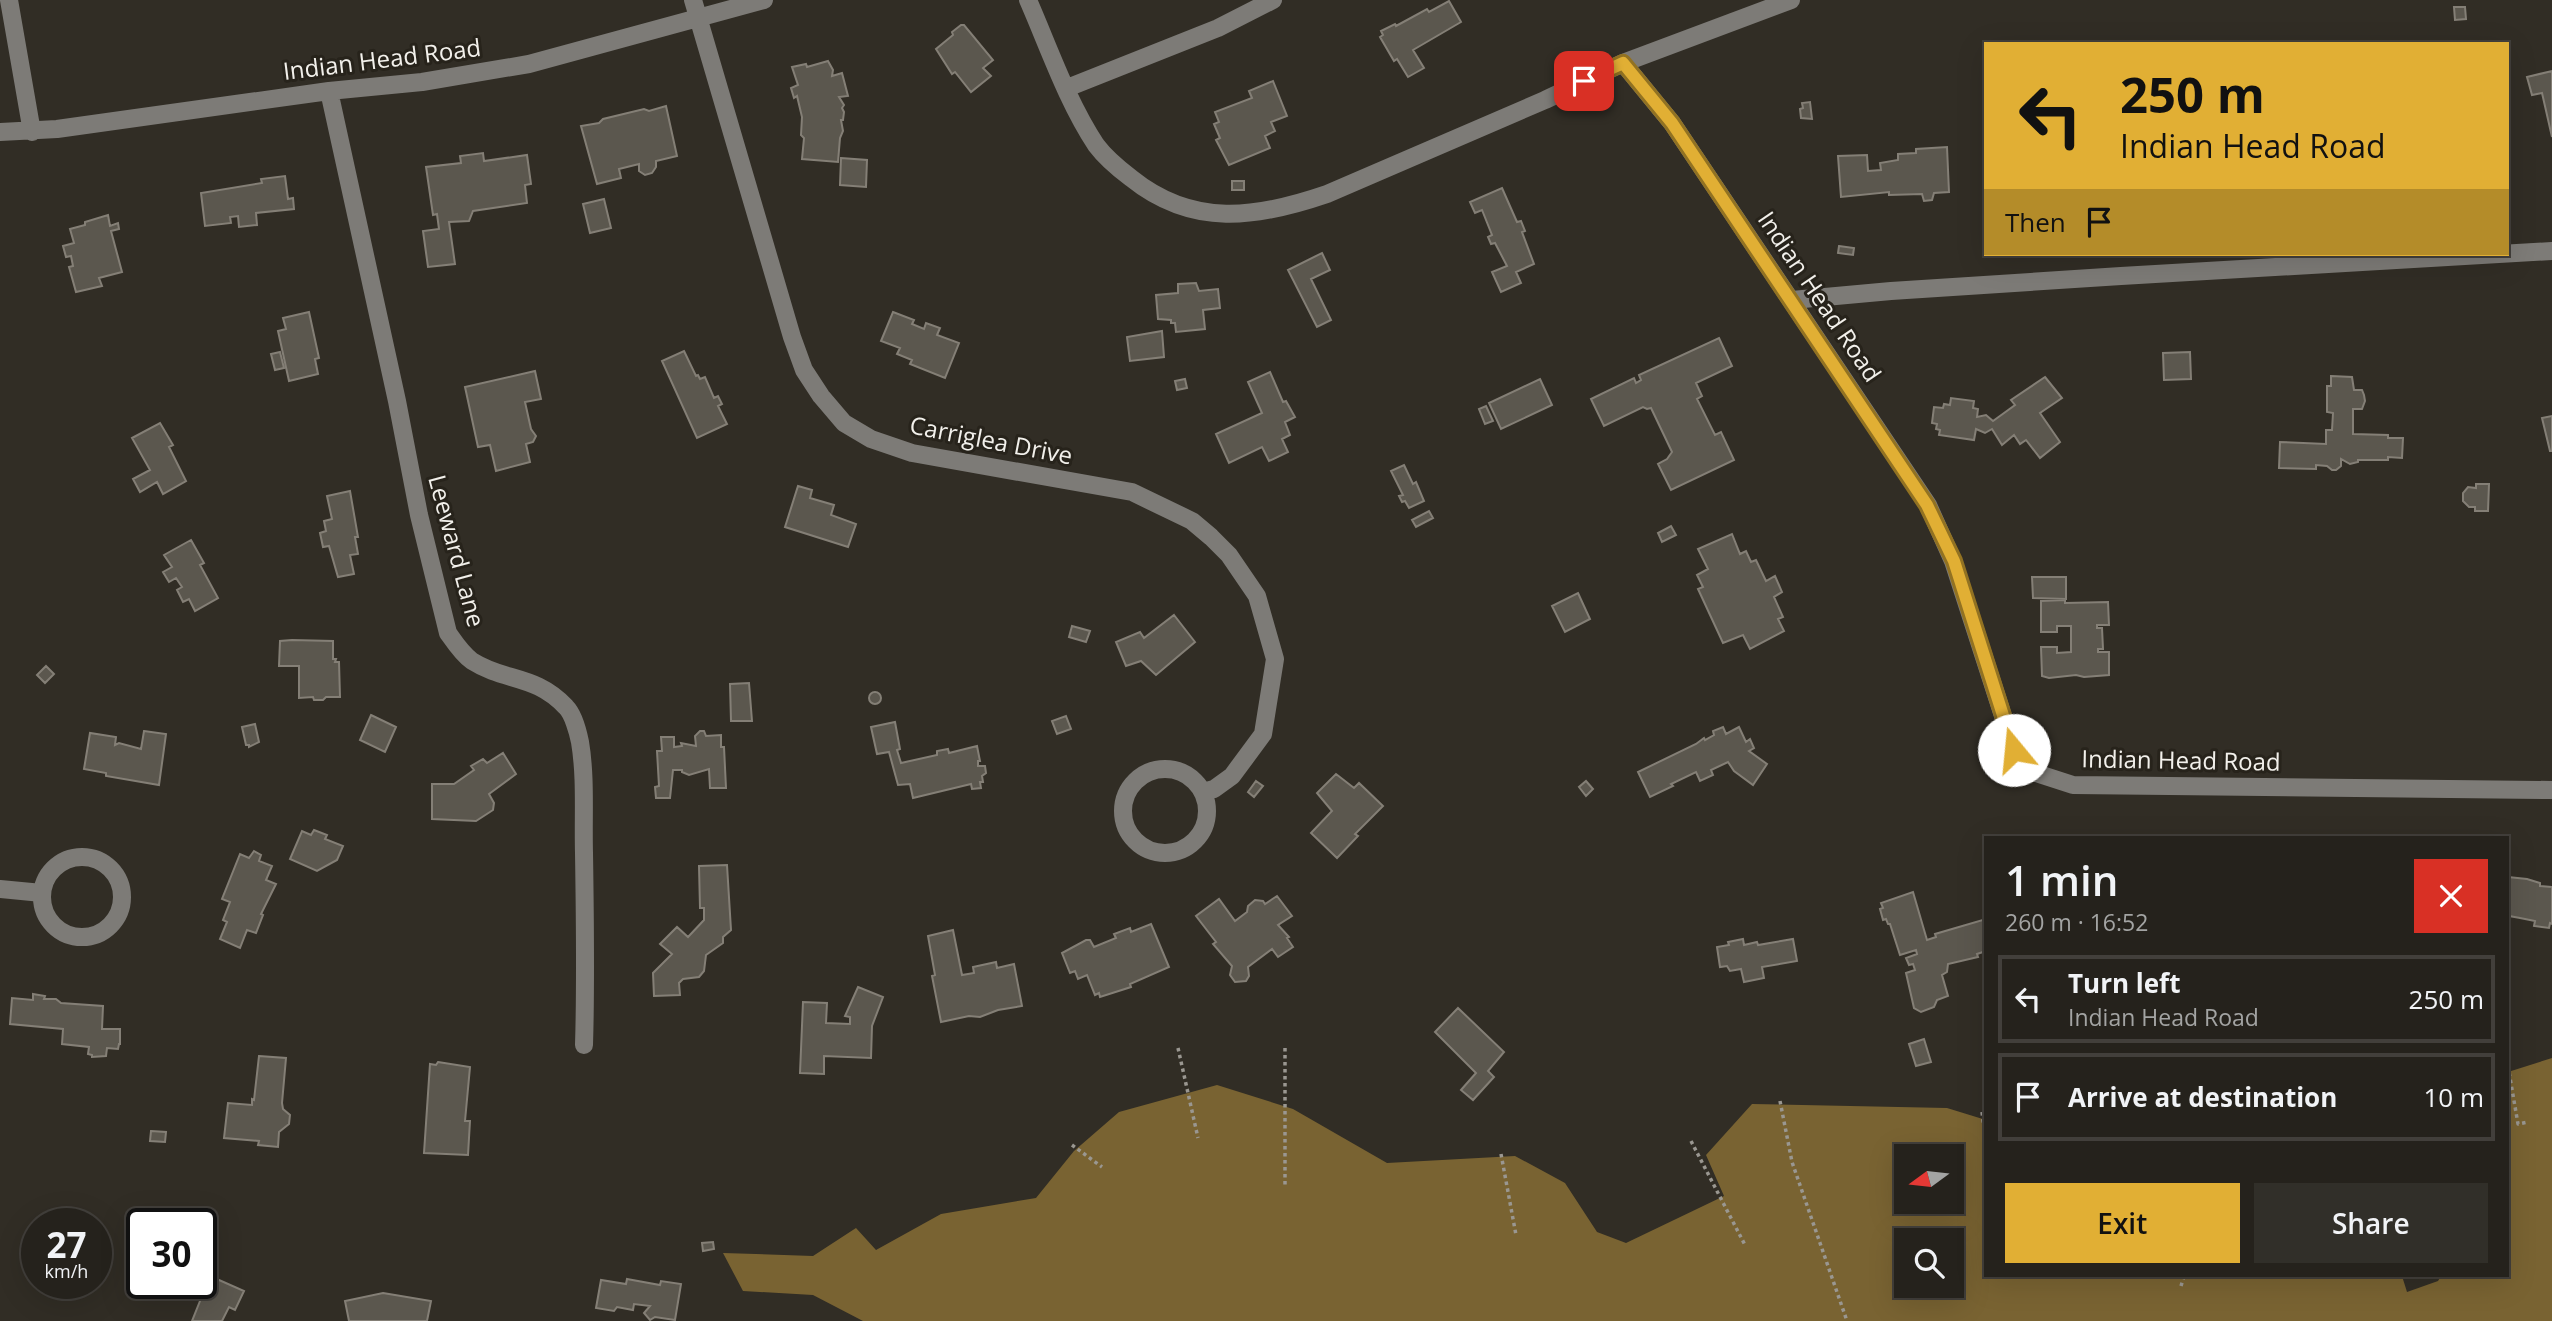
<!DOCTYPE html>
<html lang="en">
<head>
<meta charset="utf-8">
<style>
	:root { --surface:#25221c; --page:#312f29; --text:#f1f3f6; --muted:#a3a4a3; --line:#423f3b; --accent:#e1af34 }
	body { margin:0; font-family:"Open Sans",sans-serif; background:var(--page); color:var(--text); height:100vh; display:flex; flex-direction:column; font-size:26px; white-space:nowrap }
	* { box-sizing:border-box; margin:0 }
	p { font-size:23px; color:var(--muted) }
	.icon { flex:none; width:38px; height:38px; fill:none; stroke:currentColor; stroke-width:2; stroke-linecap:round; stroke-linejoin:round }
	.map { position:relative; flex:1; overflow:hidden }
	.panel { position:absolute; left:1984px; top:836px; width:525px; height:441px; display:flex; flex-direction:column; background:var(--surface); border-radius:0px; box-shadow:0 7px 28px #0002,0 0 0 2px var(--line) }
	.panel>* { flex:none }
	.hud { position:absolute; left:1984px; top:42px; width:525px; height:214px; border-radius:0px; box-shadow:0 7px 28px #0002,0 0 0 2px var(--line); background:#e1af34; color:#111; overflow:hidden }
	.needle { width:46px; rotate:255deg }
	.controls { position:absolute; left:1894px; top:1144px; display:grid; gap:14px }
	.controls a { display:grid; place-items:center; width:70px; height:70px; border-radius:0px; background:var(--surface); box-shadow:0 7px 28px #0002,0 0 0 2px var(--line); font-size:35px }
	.speed { position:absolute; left:21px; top:1208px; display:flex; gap:14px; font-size:35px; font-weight:700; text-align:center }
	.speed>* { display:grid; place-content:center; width:91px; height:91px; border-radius:50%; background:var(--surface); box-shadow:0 7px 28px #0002,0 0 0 2px var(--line); line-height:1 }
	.speed small { font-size:18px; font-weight:400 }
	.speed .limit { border:4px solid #111; border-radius:10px; background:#fff; color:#111 }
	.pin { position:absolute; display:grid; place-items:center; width:60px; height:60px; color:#fff; margin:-30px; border-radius:14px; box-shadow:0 4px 10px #0006 }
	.me { position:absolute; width:77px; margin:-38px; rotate:343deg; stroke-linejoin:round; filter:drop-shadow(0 0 5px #0008) }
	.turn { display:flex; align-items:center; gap:24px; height:147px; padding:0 21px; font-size:32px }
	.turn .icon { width:91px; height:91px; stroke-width:2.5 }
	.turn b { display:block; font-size:49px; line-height:60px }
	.then { display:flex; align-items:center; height:66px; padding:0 21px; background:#0003; gap:14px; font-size:26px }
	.round { display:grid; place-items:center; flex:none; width:74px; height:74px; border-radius:0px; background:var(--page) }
	.headline { display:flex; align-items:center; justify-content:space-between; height:119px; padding:0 21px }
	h1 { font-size:42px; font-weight:600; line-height:52px }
	.button { display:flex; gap:14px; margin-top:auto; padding:14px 21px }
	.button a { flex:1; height:80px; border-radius:0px; background:var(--accent); color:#111; font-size:28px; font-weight:600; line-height:80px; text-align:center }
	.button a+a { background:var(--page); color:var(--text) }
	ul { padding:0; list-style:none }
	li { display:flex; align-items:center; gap:21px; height:88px; margin:0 14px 10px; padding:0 7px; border:4px solid var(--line); border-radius:0px }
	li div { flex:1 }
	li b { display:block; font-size:26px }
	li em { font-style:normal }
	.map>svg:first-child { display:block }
	.water { fill:#796332; fill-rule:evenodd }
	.building { fill:#5b574e; stroke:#847f76; stroke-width:2 }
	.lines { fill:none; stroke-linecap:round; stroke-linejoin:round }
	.path { stroke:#9a9791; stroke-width:3.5; stroke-dasharray:3.5 3.5; stroke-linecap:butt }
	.minor { stroke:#7d7b77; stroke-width:18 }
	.route-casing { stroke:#927222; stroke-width:18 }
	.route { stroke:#e1af34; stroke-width:12 }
	.labels { text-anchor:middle; stroke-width:6; stroke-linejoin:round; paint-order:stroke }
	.street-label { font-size:24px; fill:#f2f0eb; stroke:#27231b }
</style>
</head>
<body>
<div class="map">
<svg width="2552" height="1321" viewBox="0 0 2552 1321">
	<rect width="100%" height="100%" fill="#312d25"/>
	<path class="water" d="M2552,1058V1321H863L813,1295L743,1291L723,1253L813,1256L856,1228L876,1250L941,1214L1036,1198L1074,1151L1119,1112L1217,1085L1293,1109L1387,1163L1515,1156L1565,1183L1597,1232L1626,1243L1724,1196L1706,1155L1752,1104L1947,1108L1986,1120V1276H2402L2407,1292L2438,1281L2441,1276H2508V1072ZM1906,1157H1951V1202H1906ZM1906,1241H1951V1286H1906Z"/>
	<path class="building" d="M1449,1L1461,22L1413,50L1424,68L1408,77L1397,59L1394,61L1380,37L1383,35L1381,31L1395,24L1396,26L1427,9L1429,12Z
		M2454,7H2465L2466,19L2455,20Z
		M961,25H964L993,60L983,68L991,76L971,92L955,72L952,74L936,49L953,35L952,32Z
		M828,61L833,70L832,76L842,73L848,96L839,97L844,105L842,108L844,112L843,120H841L843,131L840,138L838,162L802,159L804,138L801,135L802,117L797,96L794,98L791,88L798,85L792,67L806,64L807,67Z
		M2552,71V137L2542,93L2532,95L2527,77Z
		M1273,81L1287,116L1271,122L1275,131L1265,136L1270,148L1229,165L1216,140L1220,138L1214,124L1219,122L1215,112L1252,98L1249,91Z
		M1810,102L1812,119L1801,118L1800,109L1803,108L1802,103Z
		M666,106L677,156L656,161V167L652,173L645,175L639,171V164L619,169L621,178L597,184L581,126L599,123L603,119L644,109L649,111Z
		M1947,147L1949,192L1934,193L1932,200L1924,201L1922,194L1889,195V192L1841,197L1838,156L1867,155L1868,171L1881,170L1880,163L1898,160V154L1916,153V149Z
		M483,153L484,161L527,155L531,184L525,185L527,203L473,211L469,221L449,222L455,264L428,267L423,231L439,229L437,214L433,215L426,167L461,163L460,156Z
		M841,158L867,160L866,187L840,185Z
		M285,176L288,199L293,198L294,209L256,213L257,225L239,227L238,216L230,217L231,223L205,226L201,193L262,183L261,179Z
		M1232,181H1244V190H1232Z
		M1502,188L1517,222L1521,221L1525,231L1522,232L1534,264L1516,272L1521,283L1501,292L1492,272L1507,266L1495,243L1491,244L1488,237L1492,235L1482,210L1475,213L1470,202Z
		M604,199L611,228L590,233L583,204Z
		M108,215L110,226L118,223L119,229L111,231L122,272L99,278L102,286L76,292L69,267L73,266L71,256L66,257L63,246L74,243L70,229L85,225V222Z
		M1839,246L1854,248L1853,255L1838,253Z
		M1322,253L1330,270L1311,279L1331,320L1317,327L1288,270Z
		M1196,283L1199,291L1218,289L1220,308L1203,310L1205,329L1176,332L1175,323H1171V320L1158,319L1156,295L1178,293V284Z
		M309,312L319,358L315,359L318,374L289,381L278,331L286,329L283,318Z
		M893,312L914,320L912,324L924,329L926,323L940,328L937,335L959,343L945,378L910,364L912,360L897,354L900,348L881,341Z
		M1162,331L1164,357L1130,361L1127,337Z
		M1719,338L1732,366L1696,383L1702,396L1697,399L1715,435L1721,432L1734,460L1671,490L1658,464L1667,459L1672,452L1651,408L1647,409L1643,407L1604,426L1591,399L1634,378L1636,383L1641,380L1639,375Z
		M684,351L696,376L698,375L700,379L705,377L714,398L718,396L722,404L718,406L727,424L697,438L662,361Z
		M280,352L284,368L275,370L271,354Z
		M2190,352L2191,379L2164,380L2163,353Z
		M535,371L541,399L525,402L531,429L536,436L533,442L526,444L530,462L496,471L490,445L478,447L465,387Z
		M1270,372L1283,402L1286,401L1295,417L1285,422L1290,435L1282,439L1288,452L1269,461L1262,447L1229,463L1216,434L1262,413L1248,382Z
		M2331,376L2352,377L2354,390H2362L2364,395L2365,401L2362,409H2353V434L2388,435V438H2403L2402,458L2388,457V460H2358V462L2350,464L2341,459V466L2336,470H2332L2327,466L2316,465V469L2279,468L2280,442L2326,444V430H2332L2333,413L2327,412V386H2331Z
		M2045,377L2062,398L2040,413L2060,442L2040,458L2026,440L2020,444L2014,435L2002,445L1992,429L1985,433L1976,429L1974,440L1939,435L1940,430L1936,429L1937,424L1932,423L1934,407L1943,408L1944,404L1950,405L1951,398L1974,401L1973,408L1978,409L1977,417L1986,415L1993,421L2015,405L2011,400Z
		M1185,379L1187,388L1177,390L1175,381Z
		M1540,379L1552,405L1501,429L1489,403Z
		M1486,406L1493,421L1485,424L1479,409Z
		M2552,416V451H2550L2542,418Z
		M160,423L173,445L169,447L186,481L163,494L157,482L140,492L133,479L150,470L132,438Z
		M1404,465L1413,484L1416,482L1424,501L1409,508L1405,501L1402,502L1399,496L1403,495L1391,471Z
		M2476,484H2489L2488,511H2475V507H2469L2463,501V493L2468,487L2476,488Z
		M798,486L812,490L810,498L834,505L831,515L856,524L848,547L785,527Z
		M350,491L358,537H355L358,554L350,555L354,574L338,577L329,546L323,547L320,533L326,531L324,521L332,519L327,496Z
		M1429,511L1433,518L1416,527L1412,520Z
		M1671,526L1676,535L1662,542L1658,533Z
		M1732,534L1740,554L1746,551L1751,562L1756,560L1766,581L1775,576L1782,592L1774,597L1783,617L1778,619L1784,631L1750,649L1743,635L1723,643L1698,589L1703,587L1697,575L1708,569L1698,549Z
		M191,540L204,563L200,565L218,598L195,611L189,599L183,602L177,590L182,587L176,578L169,582L163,572L172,567L164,555Z
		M2032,577H2066V599L2033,598Z
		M1578,593L1590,619L1565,632L1552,606Z
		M2065,600V603L2108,602L2109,625H2097V628H2102L2103,649H2098V652H2109V675L2084,677L2076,675L2049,678L2042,676L2041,647H2057V653L2071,652V626H2057V632H2041V601Z
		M1174,615L1195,642L1156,675L1141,661L1126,666L1116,642L1140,632L1144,638Z
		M1072,626L1090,631L1086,642L1069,637Z
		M292,640L333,641V659H336L335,662H339L340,697H326L323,700H314L313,697L299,698V666H279L280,641Z
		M46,666L54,674L45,683L37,675Z
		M749,683L752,721H731L730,684Z
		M869 698a6 6 0 1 1 12 0a6 6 0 1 1-12 0Z
		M371,715L396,727L385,752L360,740Z
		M1066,716L1071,729L1057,734L1052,721Z
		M895,722L900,749L897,750L901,763L937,755V751L948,749L949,753L977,746L980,761H978V766H985L986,773L982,776L983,782H980L981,788L972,789L971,784L913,798L910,784L898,785L889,752L877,754L871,727Z
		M255,724L259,742L249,747V745H246L242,727Z
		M1723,727L1726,734L1739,727L1746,742L1750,739L1754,748L1749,751L1767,764L1753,785L1734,771L1728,762L1711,770L1713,775L1700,781L1696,772L1671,784L1673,786L1650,797L1638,772L1696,744L1704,738L1705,740L1714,735L1713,731Z
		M144,731L166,734L159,785L106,776V773L84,769L90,733L116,737L115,745L119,743L141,749Z
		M700,731H704L706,736L721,735V747H724L726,788H710L709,769L689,775L682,772V770H673L670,798H656L655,787L659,786L657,751H662L661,737H674V747L682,746L681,743L696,746L695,736Z
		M503,753L516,774L489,794L494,803L493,810L476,821L432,819V784H454L474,770L471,766L483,759L487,763Z
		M1336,774L1354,788L1359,783L1383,806L1355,834L1358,836L1337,858L1311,833L1332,811L1317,793Z
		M1256,781L1263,786L1254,797L1248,792Z
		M1586,781L1593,789L1586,796L1579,787Z
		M314,830L327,835L325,839L343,846L337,860L317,871L290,859L302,831L311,835Z
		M254,851L261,855L259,861L272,866L266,880L276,884L261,914L263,915L256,933L247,930L240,948L220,939L227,922L223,920L230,902L222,899L240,854L249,858Z
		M727,865L731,930L723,937V943L706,955L704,971L699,977L683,979L679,983L680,995L654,996L653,973L672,954L660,944L677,927L688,937L704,920V908H700L699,866Z
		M2508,877L2527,879L2540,883V886L2552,887V924L2550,923L2549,928L2534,926L2535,921L2520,918L2509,916L2508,919Z
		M1913,892L1927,940L1936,937L1935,934L1986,919V951L1977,954L1978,957L1948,964L1947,972L1942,975L1948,996L1937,1000L1934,1007L1921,1012L1914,1008L1906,973L1915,970L1913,964L1909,965L1906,958L1917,954L1916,950L1900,955L1890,924H1888L1886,919L1883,920L1880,909L1883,908L1881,903Z
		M1277,896L1292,916L1278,925L1289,937L1287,938L1293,947L1278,957L1272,949L1248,967L1249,976L1246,981L1235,982L1230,975L1232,966L1213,944L1216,942L1196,916L1219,899L1235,921L1247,912L1248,906L1255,900L1263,901L1265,904Z
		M1151,924L1169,967L1130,984L1131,987L1100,997L1099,993L1095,995L1087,975L1078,979L1075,971L1070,973L1062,953L1086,940H1090L1094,947L1116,938L1114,934L1130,928L1131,932Z
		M953,930L962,975L974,973L973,967L996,962L997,968L1014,964L1022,1006L998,1010L980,1017L969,1016L941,1022L932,976L935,975L928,936Z
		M1743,939L1744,945L1757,942L1758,945L1793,939L1797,961L1762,967L1764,978L1744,982L1741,969L1730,971L1727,966L1720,967L1717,947L1729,945L1728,942Z
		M858,987L883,997L872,1026L871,1058L824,1056V1074L800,1073L803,1002L827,1003L826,1023L850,1024V1017L845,1016Z
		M33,994L45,996L44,999H56L61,1003L103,1006L102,1029H120V1044H119L118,1049L107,1048L106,1056L92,1057V1055L88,1054L89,1047L62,1044L63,1029L10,1024L12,998L33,1000Z
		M1458,1008L1504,1052L1488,1071L1494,1077L1473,1100L1461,1090L1476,1073L1435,1032Z
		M1924,1039L1931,1062L1916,1066L1909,1044Z
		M259,1056L286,1058L282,1103L283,1109L290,1115L289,1124L279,1132L278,1147L258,1145L259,1141L224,1138L228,1103L252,1105V1099L254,1100Z
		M438,1062L470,1067L465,1121H470L468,1155L424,1153L430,1064L436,1065Z
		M151,1131L166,1132L165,1142L150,1141Z
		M713,1242L714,1249L703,1251L702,1243Z
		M210,1276L244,1291L235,1310L229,1307L222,1321H192Z
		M627,1279L660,1285L661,1281L681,1284L675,1320L655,1317L650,1320L644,1313L650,1306L634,1304L633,1310L617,1307L614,1311L596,1308L601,1280L626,1284Z
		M383,1293L431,1301L427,1321H349L345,1301Z"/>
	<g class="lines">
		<path class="path" d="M1178,1048L1198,1138
			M1285,1048V1185
			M2508,1066L2518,1124L2528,1122
			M1780,1101L1792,1162L1847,1321
			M1982,1112L1986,1145
			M1691,1141L1745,1245
			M1072,1145L1102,1167
			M1501,1154L1516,1235
			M2181,1286L2184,1276"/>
		<path class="minor" d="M9,0L32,132
			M693,0L792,337L804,370L821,396L844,423L871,439L912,453L1132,492L1192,521L1211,537L1229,555L1257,596L1275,659L1263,734L1232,776L1214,789L1203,792
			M1028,0C1049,48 1067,101 1096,145C1105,157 1119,169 1131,178C1193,228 1257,218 1327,194L1545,100L1623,63L1791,0
			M1623,63L1672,123L1928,505L1953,561L2014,750L2039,774L2073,785L2552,790
			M1067,88L1218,28L1273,0
			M329,91L397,401L419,515L448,633C455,643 462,654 472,661C505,682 535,674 566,707C573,714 578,732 580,742C586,778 583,816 584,853C585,917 586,981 584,1045
			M0,132L57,129L329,91L422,82L529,64L764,0
			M1792,300L1891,291L2121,276L2552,251
			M1123 811a42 42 0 1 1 84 0a42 42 0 1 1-84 0Z
			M42 897a40 40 0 1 1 80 0a40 40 0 1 1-80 0Z
			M0,889L42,893"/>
	</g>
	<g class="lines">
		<g class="route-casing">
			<path id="route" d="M1584,81L1623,63L1672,123L1927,505L1954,561L2014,750"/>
		</g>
		<use href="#route" class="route"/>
	</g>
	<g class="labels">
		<g class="street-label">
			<text transform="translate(382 60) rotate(-7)" y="8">Indian Head Road</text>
			<text transform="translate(1819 297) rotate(56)" y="8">Indian Head Road</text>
			<text transform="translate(991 441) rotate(11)" y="8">Carriglea Drive</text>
			<text transform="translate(456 551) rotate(75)" y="8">Leeward Lane</text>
			<text transform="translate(2181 761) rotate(1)" y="8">Indian Head Road</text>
		</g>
	</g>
</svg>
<div class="controls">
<a><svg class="needle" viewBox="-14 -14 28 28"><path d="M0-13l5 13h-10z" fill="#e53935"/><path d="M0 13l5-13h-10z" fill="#a3a4a3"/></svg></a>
<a><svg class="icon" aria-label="search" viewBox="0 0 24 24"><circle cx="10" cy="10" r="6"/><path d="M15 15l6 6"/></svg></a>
</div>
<div class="speed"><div>27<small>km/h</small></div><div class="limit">30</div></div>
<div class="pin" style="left:1584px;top:81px;background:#d93025"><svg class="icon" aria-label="arrive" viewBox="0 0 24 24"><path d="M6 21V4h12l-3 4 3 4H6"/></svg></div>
<svg class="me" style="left:2014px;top:750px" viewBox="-20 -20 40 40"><circle r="19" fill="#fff"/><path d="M0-13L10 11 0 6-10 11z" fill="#e1af34"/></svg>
<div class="hud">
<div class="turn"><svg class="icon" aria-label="left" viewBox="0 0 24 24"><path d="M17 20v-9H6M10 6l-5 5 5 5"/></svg><div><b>250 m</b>Indian Head Road</div></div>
<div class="then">Then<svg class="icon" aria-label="arrive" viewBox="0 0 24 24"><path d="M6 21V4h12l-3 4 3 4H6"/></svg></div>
</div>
<section class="panel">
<div class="headline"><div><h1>1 min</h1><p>260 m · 16:52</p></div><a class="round" style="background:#d93025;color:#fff"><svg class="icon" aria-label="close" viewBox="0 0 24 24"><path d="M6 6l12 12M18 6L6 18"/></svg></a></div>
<ul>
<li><svg class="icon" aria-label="left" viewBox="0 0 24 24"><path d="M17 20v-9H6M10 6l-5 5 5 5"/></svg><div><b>Turn left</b><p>Indian Head Road</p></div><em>250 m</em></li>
<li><svg class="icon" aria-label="arrive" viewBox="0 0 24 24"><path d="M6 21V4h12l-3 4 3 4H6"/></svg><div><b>Arrive at destination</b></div><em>10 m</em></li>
</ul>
<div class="button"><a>Exit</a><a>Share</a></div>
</section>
</div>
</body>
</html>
